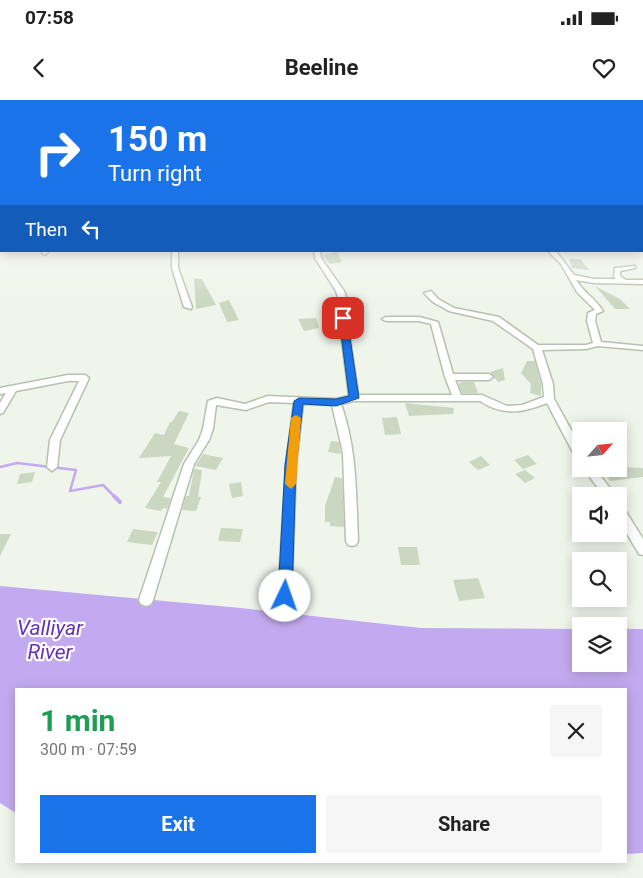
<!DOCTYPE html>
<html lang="en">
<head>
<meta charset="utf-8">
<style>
	:root { --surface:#fff; --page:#f6f6f6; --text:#222; --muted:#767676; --accent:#1a73e8 }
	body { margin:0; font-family:Roboto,sans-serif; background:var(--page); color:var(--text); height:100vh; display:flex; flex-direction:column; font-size:19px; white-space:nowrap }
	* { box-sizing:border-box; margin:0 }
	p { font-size:16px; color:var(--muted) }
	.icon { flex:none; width:28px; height:28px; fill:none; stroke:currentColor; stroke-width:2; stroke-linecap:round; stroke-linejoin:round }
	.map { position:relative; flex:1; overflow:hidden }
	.drawer { position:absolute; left:15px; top:588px; width:612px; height:175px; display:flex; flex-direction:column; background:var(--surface); border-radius:0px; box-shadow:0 2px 12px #0003 }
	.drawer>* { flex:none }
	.top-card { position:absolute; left:0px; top:0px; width:644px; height:152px; box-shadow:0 2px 12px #0003; background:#1a73e8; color:#fff; overflow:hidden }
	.needle { width:32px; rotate:63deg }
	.tools { position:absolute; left:572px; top:322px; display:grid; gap:10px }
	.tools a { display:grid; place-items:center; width:55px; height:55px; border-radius:0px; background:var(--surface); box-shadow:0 2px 12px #0003; font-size:25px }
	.pin { position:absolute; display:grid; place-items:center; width:42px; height:42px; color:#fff; margin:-21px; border-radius:10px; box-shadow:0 2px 8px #0006 }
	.me { position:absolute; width:55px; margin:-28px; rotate:3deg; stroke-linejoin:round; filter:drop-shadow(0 0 4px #0008) }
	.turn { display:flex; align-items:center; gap:18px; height:105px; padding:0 25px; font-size:22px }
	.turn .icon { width:65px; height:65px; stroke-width:2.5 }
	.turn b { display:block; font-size:35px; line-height:42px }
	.then { display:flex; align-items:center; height:48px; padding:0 25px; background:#0003; gap:10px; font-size:19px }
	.round { display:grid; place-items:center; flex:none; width:52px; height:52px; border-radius:0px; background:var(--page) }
	.summary { display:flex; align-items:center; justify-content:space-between; height:85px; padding:0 25px }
	h1 { font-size:30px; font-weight:700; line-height:38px; color:#1e9e55 }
	.primary-button { display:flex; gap:10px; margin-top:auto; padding:10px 25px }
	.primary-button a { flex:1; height:58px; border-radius:0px; background:var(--accent); color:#fff; font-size:20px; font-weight:700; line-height:58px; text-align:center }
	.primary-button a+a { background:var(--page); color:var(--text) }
	.status { display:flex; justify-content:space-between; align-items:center; height:35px; padding:0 25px; background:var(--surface); direction:ltr }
	.status svg { height:14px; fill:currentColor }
	header { display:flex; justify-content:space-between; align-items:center; height:65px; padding:0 25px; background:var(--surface); font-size:22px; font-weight:700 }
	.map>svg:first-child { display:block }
	.water { fill:#c3aaf0 }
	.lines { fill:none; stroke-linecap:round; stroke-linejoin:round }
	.stream-far1 { stroke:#c3aaf0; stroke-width:2.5 }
	.stream { stroke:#c3aaf0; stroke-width:4 }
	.building { fill:#cbd7c1 }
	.minor-casing { stroke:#b6c1ae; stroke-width:3 }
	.minor { fill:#fff; fill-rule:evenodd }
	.route { fill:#1a73e8; stroke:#114b97 }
	.slow { fill:#f59e0b }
	.labels { text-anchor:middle; stroke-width:4.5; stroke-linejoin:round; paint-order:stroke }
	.near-water-label { font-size:21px; font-style:italic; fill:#6332b6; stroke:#fff }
</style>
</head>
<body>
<div class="status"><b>07:58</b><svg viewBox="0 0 49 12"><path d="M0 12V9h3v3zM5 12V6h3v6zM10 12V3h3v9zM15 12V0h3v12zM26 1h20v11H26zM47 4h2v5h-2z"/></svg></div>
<header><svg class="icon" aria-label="back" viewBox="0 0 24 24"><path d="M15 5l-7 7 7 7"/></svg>Beeline<svg class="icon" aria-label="heart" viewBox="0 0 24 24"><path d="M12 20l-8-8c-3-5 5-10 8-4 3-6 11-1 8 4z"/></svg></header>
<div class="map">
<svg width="643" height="778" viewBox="0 0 643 778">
	<rect width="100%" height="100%" fill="#eff5eb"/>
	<path class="water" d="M0,486L241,508L421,528L581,529V564H619V529H643V753L626,754V589H16V713L0,703Z"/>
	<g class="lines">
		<path class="stream-far1" d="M0,367L17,363L76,370L70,391L103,385L116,398"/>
		<path class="stream" d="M114,396L120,402"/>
	</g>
	<path class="building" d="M337,151L342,162L330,164L323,156Z
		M569,159H580L589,170L572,168Z
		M194,179H202L216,205L196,209Z
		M595,186L620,199L630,209H615Z
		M229,200L239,220L227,222L219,203Z
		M316,218L319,228L304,231L298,219Z
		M527,261H535L541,284V296L530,293L531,284L521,273Z
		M503,268L505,280L498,282L490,272Z
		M461,282H474L478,293H462L458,284Z
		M405,303L454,308L453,314L409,316Z
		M179,311L189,313L174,344L189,348L163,397L171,398L167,409L163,408L161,411L145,408L161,382H157L171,356L139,358L155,333L164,335L170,322H172Z
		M397,317L401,334L385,335L382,318Z
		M331,341L339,342L341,354L328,352Z
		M203,354L223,358L216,370L195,366Z
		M528,355L537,364L523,369L514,360Z
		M481,356L490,365L478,370L469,362Z
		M619,367L643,368V377L610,381L601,369Z
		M194,369L202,370L198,397H201L196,411L182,410L186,396H189Z
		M525,370L535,378L525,383L515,374Z
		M35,372L32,382L17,384L20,374Z
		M335,377L342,378L344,427L330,426V422H325V406Z
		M241,382L243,396L232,398L229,384Z
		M221,428L243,429L240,442L218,441Z
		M133,429L158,432L152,445L127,442Z
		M0,434H11L0,456Z
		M398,447H417L420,465H401Z
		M478,478L485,498L459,501L453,480Z"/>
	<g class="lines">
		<g class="minor-casing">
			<path id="minor" d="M1,108V112L0,113V109Z
				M642,133H643V138H642Z
				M43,151H49L45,155L42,153Z
				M172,151H178V168L192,207L191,209L184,207L172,168Z
				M314,151H320L321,158L344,191L348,203L347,218L358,295H452L445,277L431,224L419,221H386L382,219L386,217H419L438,222L453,274H489L493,277L489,280H455L461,295H482L507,306L522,305L544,297L543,284L533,249L493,221L449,211L433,202L424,193L431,191L438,199L454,208L499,217L538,245H586L593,243L587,221L588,213L595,210L577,192L561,164L548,151H555L558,154L574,175L594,179H616L614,177L615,168L635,166V168L620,171V176L626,180H643V184L594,183L576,180C583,192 596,199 603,211L596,214L595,221L601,242L643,246V250L598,246L586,249L542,250L553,284L554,299L581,348V361L577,360L547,303C522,313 503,316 480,301H354L341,304C357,348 356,395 358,441L356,445L352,446L348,445L346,441L343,353L332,305L303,304L296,365L291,513L289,518L284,520L279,518L277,513L286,365L294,303L269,302L246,310L216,305L213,329L209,340L194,364L153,500L151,504L146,506L141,504L139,500L184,364L199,340L203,329L208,301L217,298L245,304L268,296L336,299L349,296L339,218L340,203L336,191L315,158Z
				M68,275H85L89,278L60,340L57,367L52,371L47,367L50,340L79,281H68L16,291L3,313L0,314V303L6,293L0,294V288Z
				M584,369H595L616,396H604Z
				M619,405L623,407L643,439V455L639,454L619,420Z"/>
		</g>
		<use href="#minor" class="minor"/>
	</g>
	<linearGradient id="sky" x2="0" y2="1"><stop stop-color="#99b0eb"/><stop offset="0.47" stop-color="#f8faf6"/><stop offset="1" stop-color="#f8faf6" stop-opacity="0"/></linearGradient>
	<rect width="643" height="206" fill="url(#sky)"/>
	<path class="route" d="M343,216L347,218L359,298L336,306L303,304L296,365L292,496L290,500L285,502L280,500L278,496L285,365L294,301L299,298L336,299L349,296L339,218Z"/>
	<path class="slow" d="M296,315L301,318L296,384L291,389L285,384L291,318Z"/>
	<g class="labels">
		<g class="near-water-label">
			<text x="50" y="535">Valliyar<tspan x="50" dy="24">River</tspan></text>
		</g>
	</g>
</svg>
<div class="tools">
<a><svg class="needle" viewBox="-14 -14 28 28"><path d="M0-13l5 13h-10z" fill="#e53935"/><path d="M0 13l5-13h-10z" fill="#767676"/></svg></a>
<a><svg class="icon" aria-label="sound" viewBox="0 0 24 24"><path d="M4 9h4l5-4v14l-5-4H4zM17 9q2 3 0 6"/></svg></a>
<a><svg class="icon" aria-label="search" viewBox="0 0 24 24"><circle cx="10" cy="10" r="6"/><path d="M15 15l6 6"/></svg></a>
<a><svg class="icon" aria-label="layers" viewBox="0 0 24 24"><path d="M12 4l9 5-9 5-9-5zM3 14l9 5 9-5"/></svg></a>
</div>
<div class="pin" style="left:343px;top:218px;background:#d93025"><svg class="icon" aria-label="arrive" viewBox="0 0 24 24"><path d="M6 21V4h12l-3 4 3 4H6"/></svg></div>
<svg class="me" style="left:285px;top:496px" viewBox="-20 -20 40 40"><circle r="19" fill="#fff"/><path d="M0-13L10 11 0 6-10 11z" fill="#1a73e8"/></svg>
<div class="top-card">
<div class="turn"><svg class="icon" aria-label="right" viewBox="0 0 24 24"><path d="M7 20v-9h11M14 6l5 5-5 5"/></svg><div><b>150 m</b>Turn right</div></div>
<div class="then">Then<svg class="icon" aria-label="left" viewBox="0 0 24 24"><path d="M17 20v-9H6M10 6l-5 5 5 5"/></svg></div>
</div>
<section class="drawer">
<div class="summary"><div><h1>1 min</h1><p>300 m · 07:59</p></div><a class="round"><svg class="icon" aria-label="close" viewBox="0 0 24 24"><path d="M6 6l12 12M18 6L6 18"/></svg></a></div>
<div class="primary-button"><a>Exit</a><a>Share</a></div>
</section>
</div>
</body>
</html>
